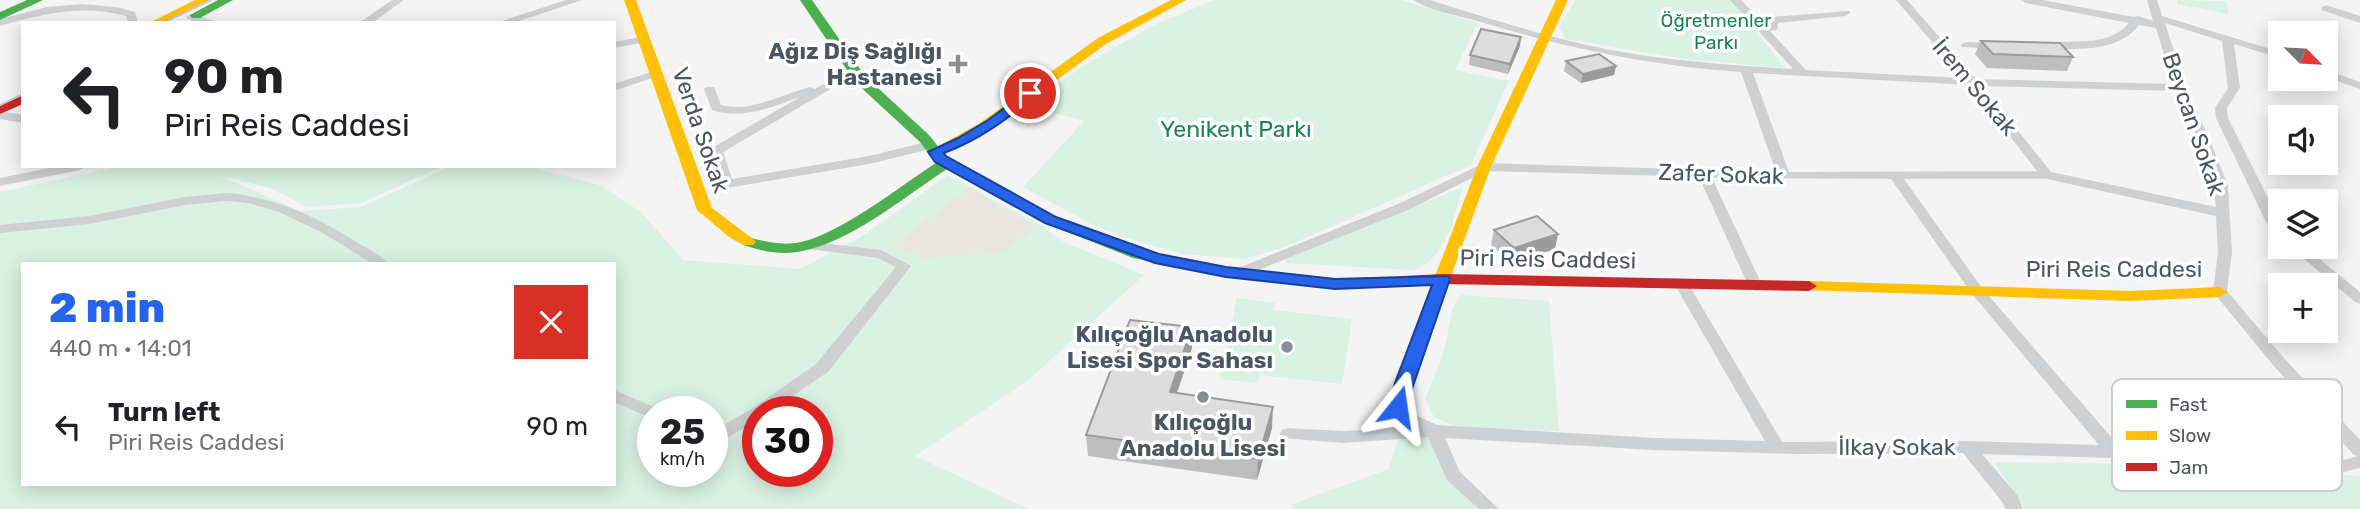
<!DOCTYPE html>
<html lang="en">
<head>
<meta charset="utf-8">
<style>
	:root { --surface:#fff; --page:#f2f2f2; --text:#202124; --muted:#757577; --accent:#2563eb }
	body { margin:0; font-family:Rubik,sans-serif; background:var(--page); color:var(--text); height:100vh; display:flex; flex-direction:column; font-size:26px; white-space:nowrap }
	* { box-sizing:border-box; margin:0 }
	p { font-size:23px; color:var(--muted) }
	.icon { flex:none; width:38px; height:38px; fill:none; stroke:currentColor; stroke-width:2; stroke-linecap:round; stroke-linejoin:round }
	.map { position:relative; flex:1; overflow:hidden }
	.details { position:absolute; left:21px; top:262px; width:595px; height:224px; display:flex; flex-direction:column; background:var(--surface); border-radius:0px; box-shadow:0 4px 18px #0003 }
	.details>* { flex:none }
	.banner { position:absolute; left:21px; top:21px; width:595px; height:147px; border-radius:0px; box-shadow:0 4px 18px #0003; background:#fff; color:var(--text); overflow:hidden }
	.needle { width:46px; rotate:114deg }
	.buttons { position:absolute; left:2268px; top:21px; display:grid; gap:14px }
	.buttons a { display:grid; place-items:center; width:70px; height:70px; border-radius:0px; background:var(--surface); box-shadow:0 4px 18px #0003; font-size:35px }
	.speed { position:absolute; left:637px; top:396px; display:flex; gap:14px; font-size:35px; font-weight:700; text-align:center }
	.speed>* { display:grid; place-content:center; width:91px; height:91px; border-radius:50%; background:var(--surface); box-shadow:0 4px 18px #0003; line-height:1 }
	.speed small { font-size:18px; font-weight:400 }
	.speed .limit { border:10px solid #d22; background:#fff; color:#111 }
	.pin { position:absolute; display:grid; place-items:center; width:60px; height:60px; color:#fff; margin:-30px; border:4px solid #fff; border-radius:50%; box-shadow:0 2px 7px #0007 }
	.me { position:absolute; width:77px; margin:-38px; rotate:15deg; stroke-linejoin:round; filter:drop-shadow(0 0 5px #0008) }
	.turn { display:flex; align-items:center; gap:24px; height:147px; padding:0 28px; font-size:32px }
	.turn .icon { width:91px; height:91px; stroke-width:2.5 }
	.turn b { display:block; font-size:49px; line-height:60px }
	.round { display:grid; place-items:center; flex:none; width:74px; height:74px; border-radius:0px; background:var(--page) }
	.overview { display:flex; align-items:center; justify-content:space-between; height:119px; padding:0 28px }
	h1 { font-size:42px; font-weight:800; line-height:52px; color:var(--accent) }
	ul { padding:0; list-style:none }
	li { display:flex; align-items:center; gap:21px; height:91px; padding:0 28px }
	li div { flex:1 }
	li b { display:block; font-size:26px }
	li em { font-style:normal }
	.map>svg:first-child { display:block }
	.green { fill:#d9f2e3; fill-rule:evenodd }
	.sand { fill:#e7e6e1 }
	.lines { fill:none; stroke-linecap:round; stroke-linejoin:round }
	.street { fill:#ced0d2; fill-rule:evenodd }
	.fast { fill:#4caf50; fill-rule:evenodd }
	.slow { fill:#ffc107; fill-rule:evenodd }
	.jam { fill:#c62828; fill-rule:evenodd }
	.tram { stroke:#c9cacc; stroke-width:2 }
	.wall { fill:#bebebf }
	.shaded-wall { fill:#9b9b9b }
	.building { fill:#ddddde; stroke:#9b9b9b; stroke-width:2 }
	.route { fill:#2563eb; stroke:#184099; stroke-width:2 }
	.poi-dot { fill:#868d94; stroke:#fff; stroke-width:2.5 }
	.labels { text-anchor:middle; stroke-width:7; stroke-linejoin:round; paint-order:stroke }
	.far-park-label { font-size:19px; fill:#17864f; stroke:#fff }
	.poi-label { font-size:23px; font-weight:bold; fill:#4a5661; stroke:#fff; text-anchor:end }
	.street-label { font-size:23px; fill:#4a5661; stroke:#fff }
	.park-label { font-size:23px; fill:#17864f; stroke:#fff }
	.key { fill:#fff; stroke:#c9ccd0; stroke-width:2 }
	.key-label { font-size:19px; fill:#4a5661 }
</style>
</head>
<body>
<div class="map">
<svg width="2360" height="509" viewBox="0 0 2360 509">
	<rect width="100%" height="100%" fill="#f4f4f4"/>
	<path class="green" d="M1215,0H1400L1478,23L1455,70L1509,81L1471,165L1287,246L1244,259L1183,254L1117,235L1089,223L1023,187L1084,121L1025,105L1088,63L1156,24Z
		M1576,0H1731L1785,68L1685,59L1566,39L1559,27Z
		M2177,0L2227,1L2228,14L2177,4Z
		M122,166H443L361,203L307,207L271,188L221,176L300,211L361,207L451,166H528L602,186L642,213L683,260L800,269L861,237L948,175L1044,227L1064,242L1144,275L1026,382L915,456L1029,509H0V192ZM23,264H614V485H23ZM653,411H712V471H653ZM758,411H817V471H758Z
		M1463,187C1453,219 1448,255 1415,270L1286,263L1284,259Z
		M1461,295L1549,301L1559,431L1457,427L1434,417L1425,399L1444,351L1453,307Z
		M1237,298L1275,303L1274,310L1352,319L1342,384L1260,375L1258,383L1219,379Z
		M1405,417L1434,431L1453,476L1490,509H1290L1293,504L1389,469Z
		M1994,462L2170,464L2360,476V509H2025Z"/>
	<path class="sand" d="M970,188L1036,227L1006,251L995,254L924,258L892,246Z"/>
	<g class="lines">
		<path class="street" d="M392,0H404L372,23H359Z
			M566,0H582L513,23H496Z
			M1414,0H1430C1488,18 1546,37 1606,49C1668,61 1730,65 1793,69L1730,0H1741L1763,23L1768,24L1769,18L1773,17L1849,11L1850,13L1845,16L1778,23L1777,30L1770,31L1806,70L1963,78L1896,0H1907L1976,79L2173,84L2156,28L2139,25C2118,53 2075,49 2044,49L2040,48V44C2070,38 2107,49 2129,23L2026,3L2021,0H2042L2134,17L2138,16L2153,21L2147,0H2157L2162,16L2280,52V58L2234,44L2240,88L2227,108L2228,118L2280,222V233L2275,232L2266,222L2216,118L2215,108L2228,88L2222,41L2165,23L2186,88L2212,145L2228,186L2232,252L2227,291L2283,357L2360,440V468L2344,472L2171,460H2116L2110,458L1982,454L2017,495L2023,509H2005L2003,503L1963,453L1797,454L1655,450L1445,438L1460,472L1499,509H1479L1447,480L1428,437L1343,443L1282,438L1280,434L1282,430L1288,428L1343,431L1412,427L1399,421L1390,407L1396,383L1435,279L1442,275L1449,279L1412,383L1406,407L1411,413L1437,425L1655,438L1765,441L1675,285L1682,281L1689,285L1782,442L1967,441L2099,445L1972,294L1891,179L1712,178L1763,287L1756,291L1749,287L1699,177L1486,171L1408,210L1243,276H1233L1231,273L1233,270L1398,204L1484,163L1776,172L1741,72C1649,66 1562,47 1474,20C1456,15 1429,11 1414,0ZM1753,73L1970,85L2037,171L1789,172ZM1982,86L2176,91C2192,129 2213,166 2216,207L2051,172ZM1904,179H2047L2216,216L2218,252L2213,292L2273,365L2354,455L2358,456L2344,460L2119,446L1982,288Z
			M82,4L116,7L135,12L138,23H128L126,16C82,4 42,14 0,26V19L47,7Z
			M2326,5L2360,16V23L2322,10L2321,8Z
			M191,14L214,21L215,23C205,23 194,24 186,17Z
			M646,36L650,37V41L614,48V42Z
			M1966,42L1996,43L2002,46L1996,49L1962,47L1960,45Z
			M657,70L663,73L661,75L614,91V84Z
			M2326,70L2360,82V89L2326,77Z
			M860,76L866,79L864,81L834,87L723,152L732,179L869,156L930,141L934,142L936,145L934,148L869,164L727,188L722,187L710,151L712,148L800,97C772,107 741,120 712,110L704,89L706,87H714L721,105C749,113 783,94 810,87L815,89L827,82Z
			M0,111L23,115V123L0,119Z
			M60,166H86L80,170L0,186V178Z
			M227,193C275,197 317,217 358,243C368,249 381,255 389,264H373L323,233L279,212L248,203L227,201L185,205L89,224L0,233V225L89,216L185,197Z
			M814,242L881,250L911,266L828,372L770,411H758V420L712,446V432L753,408L816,364L896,267L878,258L809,249L807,246Z
			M2290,247H2305L2360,292V304L2355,302Z
			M614,390L659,409L660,411H653V419L614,402Z"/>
		<path class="fast" d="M27,0H43L0,20V12Z
			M218,0H233L200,18H192L190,15Z
			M800,0H812L865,76L930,136L945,156L1055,217L1143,251L1226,267L1335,279L1402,276L1410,281L1402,286L1335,289L1226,277L1133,258L1045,223L947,169C902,198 840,252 785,253C770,253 756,249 743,245L740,242L748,237C766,242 783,246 801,242C842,233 900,186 936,163L920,142L855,82Z"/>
		<path class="slow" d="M195,0H211L165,23H149Z
			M624,0H636L712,208L753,239L756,242L753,245H743L729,237L697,210Z
			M1171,0H1186L1106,44L990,129L940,155L935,156L928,152L980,123L1098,38Z
			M1556,0H1568L1491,167L1450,279L1442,284L1436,283L1434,279L1477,167Z
			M1809,281L2130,291L2220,287L2228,292L2220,297L2130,301L1803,290L1801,286Z"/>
		<path class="jam" d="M23,95V104L0,114V105Z
			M1442,274L1809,281L1817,286L1809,291L1442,284L1402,286L1394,281L1402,276Z"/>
		<path class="tram" d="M163,23L211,0
			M0,105L23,94"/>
	</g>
	<path class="wall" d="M1981,41L2073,57L2067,71L1987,68L1975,54Z
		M1520,46L1508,74L1469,65L1470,55Z
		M1566,61L1616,66L1614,75L1581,83L1564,71Z
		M1494,230L1555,249L1511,263L1491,245Z
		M1192,348L1177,393L1272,428L1257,480L1088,456L1086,435Z"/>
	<path class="shaded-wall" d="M1521,37L1520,46L1508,74L1510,64Z
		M1616,66L1614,75L1581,83L1583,74Z
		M1558,234L1555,249L1511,263L1514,248Z
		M1192,327V348L1170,413V392Z
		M1273,407L1272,428L1257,480L1258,459Z"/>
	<path class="building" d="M1481,29L1521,37L1510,64L1470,55Z
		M1981,41L2060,43L2073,57L1993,54Z
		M1599,54L1616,66L1583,74L1566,61Z
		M1537,216L1558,234L1514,248L1494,230Z
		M1130,320L1192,327L1170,392L1273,407L1258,459L1086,435Z"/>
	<path class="route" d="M1030,89L1037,93L1035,96C1006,120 979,140 944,153L946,156L1056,217L1159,254L1226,267L1335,279L1448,276L1450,279L1404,412H1391L1389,407L1395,383L1432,285L1335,289L1226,277L1155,263L1045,223L935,162L928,152L958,138L988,120Z"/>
	<g class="poi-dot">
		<path d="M954.5 53.5h7v7h7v7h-7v7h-7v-7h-7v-7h7z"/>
		<circle cx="1287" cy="347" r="7"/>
		<circle cx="1203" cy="397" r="7"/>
	</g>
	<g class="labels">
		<g class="far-park-label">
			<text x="1716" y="27">Öğretmenler<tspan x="1716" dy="22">Parkı</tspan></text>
		</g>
		<g class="poi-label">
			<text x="942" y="59">Ağız Diş Sağlığı<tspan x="942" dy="26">Hastanesi</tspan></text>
			<text x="1273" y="342">Kılıçoğlu Anadolu<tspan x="1273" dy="26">Lisesi Spor Sahası</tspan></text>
			<text x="1203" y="430" text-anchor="middle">Kılıçoğlu<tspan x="1203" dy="26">Anadolu Lisesi</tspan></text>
		</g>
		<g class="street-label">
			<text transform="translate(1975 87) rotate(50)" y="8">İrem Sokak</text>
			<text transform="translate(2194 124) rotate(71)" y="8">Beycan Sokak</text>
			<text transform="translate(701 130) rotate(71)" y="8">Verda Sokak</text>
			<text transform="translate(1721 174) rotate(2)" y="8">Zafer Sokak</text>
			<text transform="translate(1548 259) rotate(1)" y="8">Piri Reis Caddesi</text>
			<text x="2114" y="277">Piri Reis Caddesi</text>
			<text x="1897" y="455">İlkay Sokak</text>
		</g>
		<g class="park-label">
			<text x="1236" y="137">Yenikent Parkı</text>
		</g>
	</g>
	<rect x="2112" y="379" width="230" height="112" rx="10" class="key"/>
	<rect x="2126" y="400" width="31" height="8" fill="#4caf50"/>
	<rect x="2126" y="431" width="31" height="9" fill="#ffc107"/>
	<rect x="2126" y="463" width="31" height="8" fill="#c62828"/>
	<g class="key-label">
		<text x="2169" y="411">Fast</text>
		<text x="2169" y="442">Slow</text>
		<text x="2169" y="474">Jam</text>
	</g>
</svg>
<div class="buttons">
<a><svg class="needle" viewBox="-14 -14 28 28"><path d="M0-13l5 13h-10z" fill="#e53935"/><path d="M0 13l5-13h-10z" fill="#757577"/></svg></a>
<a><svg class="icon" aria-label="sound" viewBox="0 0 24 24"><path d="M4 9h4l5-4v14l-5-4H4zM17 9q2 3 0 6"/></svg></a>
<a><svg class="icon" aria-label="layers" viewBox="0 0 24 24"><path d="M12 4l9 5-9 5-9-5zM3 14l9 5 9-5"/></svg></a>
<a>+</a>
</div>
<div class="speed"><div>25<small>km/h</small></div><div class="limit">30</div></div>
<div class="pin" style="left:1030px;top:93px;background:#d93025"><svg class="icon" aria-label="arrive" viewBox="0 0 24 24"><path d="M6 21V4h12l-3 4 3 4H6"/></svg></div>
<svg class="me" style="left:1398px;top:407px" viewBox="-20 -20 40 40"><path d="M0-17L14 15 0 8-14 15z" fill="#2563eb" stroke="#fff" stroke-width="4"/></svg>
<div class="banner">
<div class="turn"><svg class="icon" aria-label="left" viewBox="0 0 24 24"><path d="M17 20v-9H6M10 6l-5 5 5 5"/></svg><div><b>90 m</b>Piri Reis Caddesi</div></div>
</div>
<section class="details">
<div class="overview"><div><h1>2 min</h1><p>440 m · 14:01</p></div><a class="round" style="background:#d93025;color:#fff"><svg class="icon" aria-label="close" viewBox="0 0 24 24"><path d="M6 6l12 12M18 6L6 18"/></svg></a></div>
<ul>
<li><svg class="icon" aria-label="left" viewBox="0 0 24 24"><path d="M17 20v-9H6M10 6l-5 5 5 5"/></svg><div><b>Turn left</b><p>Piri Reis Caddesi</p></div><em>90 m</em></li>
</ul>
</section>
</div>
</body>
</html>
